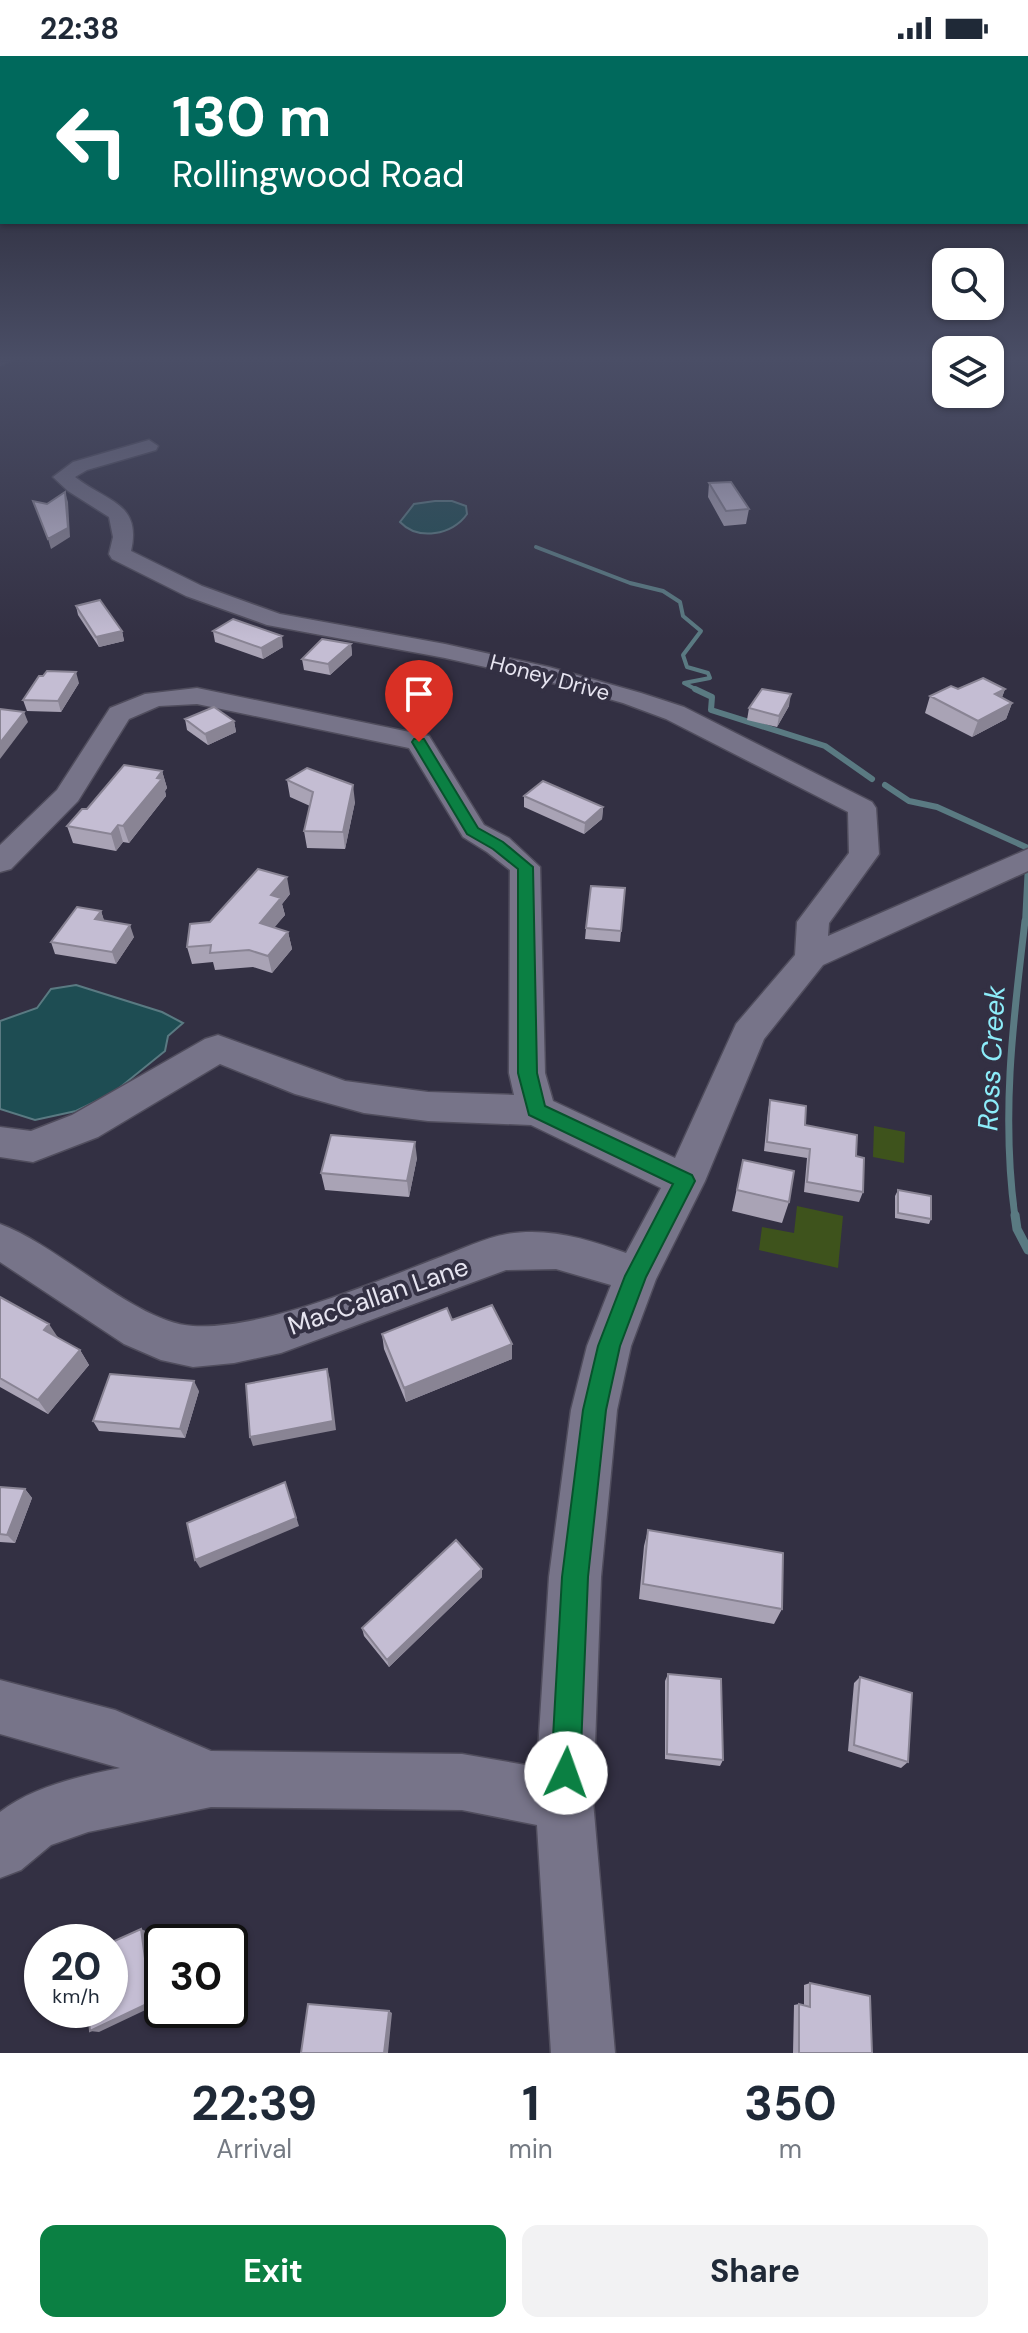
<!DOCTYPE html>
<html lang="en">
<head>
<meta charset="utf-8">
<style>
	:root { --surface:#fff; --page:#f2f2f3; --text:#1f2937; --muted:#747a83; --accent:#0b8043 }
	body { margin:0; font-family:"DM Sans",sans-serif; background:var(--page); color:var(--text); height:100vh; display:flex; flex-direction:column; font-size:30px; white-space:nowrap }
	* { box-sizing:border-box; margin:0 }
	p { font-size:26px; color:var(--muted) }
	.icon { flex:none; width:44px; height:44px; fill:none; stroke:currentColor; stroke-width:2; stroke-linecap:round; stroke-linejoin:round }
	.map { position:relative; height:1997px; overflow:hidden }
	.side { display:flex; flex-direction:column; background:var(--surface); flex:1 }
	.side>* { flex:none }
	.banner { position:absolute; left:0px; top:0px; width:1028px; height:168px; box-shadow:0 2px 6px #0004; background:#00695c; color:#fff; overflow:hidden }
	.controls { position:absolute; left:932px; top:192px; display:grid; gap:16px }
	.controls a { display:grid; place-items:center; width:72px; height:72px; border-radius:16px; background:var(--surface); box-shadow:0 2px 6px #0004; font-size:40px }
	.speed { position:absolute; left:24px; top:1868px; display:flex; gap:16px; font-size:40px; font-weight:700; text-align:center }
	.speed>* { display:grid; place-content:center; width:104px; height:104px; border-radius:50%; background:var(--surface); box-shadow:0 2px 6px #0004; line-height:1 }
	.speed small { font-size:20px; font-weight:400 }
	.speed .limit { border:4px solid #111; border-radius:12px; background:#fff; color:#111 }
	.pin { position:absolute; display:grid; place-items:center; width:68px; height:68px; color:#fff; margin:-82px -34px; border-radius:50% 50% 50% 0; rotate:-45deg; box-shadow:0 0 8px #0007 }
	.pin .icon { rotate:45deg }
	.me { position:absolute; width:88px; margin:-44px; rotate:3deg; stroke-linejoin:round; filter:drop-shadow(0 0 6px #0008) }
	.turn { display:flex; align-items:center; gap:28px; height:168px; padding:0 40px; font-size:36px }
	.turn .icon { width:104px; height:104px; stroke-width:2.5 }
	.turn b { display:block; font-size:56px; line-height:68px }
	.eta { display:flex; justify-content:space-evenly; align-items:center; height:136px; text-align:center }
	.eta b { font-size:48px; font-weight:700; line-height:56px }
	.button { display:flex; gap:16px; margin-top:auto; padding:16px 40px }
	.button a { flex:1; height:92px; border-radius:16px; background:var(--accent); color:#fff; font-size:32px; font-weight:700; line-height:92px; text-align:center }
	.button a+a { background:var(--page); color:var(--text) }
	.status { display:flex; justify-content:space-between; align-items:center; height:56px; padding:0 40px; background:var(--surface); direction:ltr }
	.status svg { height:22px; fill:currentColor }
	.map>svg:first-child { display:block }
	.green { fill:#3e531c }
	.water { fill:#1e4d53; stroke:#5a7a82; stroke-width:2 }
	.lines { fill:none; stroke-linecap:round; stroke-linejoin:round }
	.stream-far3 { stroke:#5a7a82; stroke-width:4 }
	.stream-far2 { stroke:#5a7a82; stroke-width:6 }
	.stream-far1 { stroke:#5a7a82; stroke-width:7 }
	.stream { stroke:#5a7a82; stroke-width:9 }
	.minor-casing { stroke:#504d5d; stroke-width:3 }
	.minor { fill:#777489; fill-rule:evenodd }
	.wall { fill:#a9a3b5 }
	.shaded-wall { fill:#898494 }
	.building { fill:#c4bdd3; stroke:#898494; stroke-width:2 }
	.route { fill:#0b8043; stroke:#07532c; stroke-width:2 }
	.labels { text-anchor:middle; stroke-width:8; stroke-linejoin:round; paint-order:stroke }
	.far-street-label { font-size:22px; fill:#e6e4f0; stroke:#333043 }
	.street-label { font-size:26px; fill:#e6e4f0; stroke:#333043 }
	.water-label { font-size:28px; font-style:italic; fill:#8cecf9; stroke:#333043 }
</style>
</head>
<body>
<div class="status"><b>22:38</b><svg viewBox="0 0 49 12"><path d="M0 12V9h3v3zM5 12V6h3v6zM10 12V3h3v9zM15 12V0h3v12zM26 1h20v11H26zM47 4h2v5h-2z"/></svg></div>
<div class="map">
<svg width="1028" height="1997" viewBox="0 0 1028 1997">
	<rect width="100%" height="100%" fill="#333043"/>
	<path class="green" d="M874,1070L905,1076L904,1107L873,1101Z
		M797,1150L843,1160L838,1212L759,1194L762,1171L794,1177Z"/>
	<path class="water" d="M435,445H452L466,450L467,458C453,479 418,485 400,466L414,448Z
		M76,929L162,956L183,967L168,980L165,995L113,1037L76,1055L35,1064L0,1053V965L37,952L51,933Z"/>
	<g class="lines">
		<path class="stream-far3" d="M536,491L630,527L663,535L680,546L683,560L701,575L683,599L687,611L708,617L710,622L684,627L699,635"/>
		<path class="stream-far2" d="M695,633L712,641L711,654L825,690L872,723
			M885,729L909,745L937,751L1028,792
			M1025,867L1028,809"/>
		<path class="stream-far1" d="M1015,1161C1001,1060 1013,965 1025,865"/>
		<path class="stream" d="M1015,1159L1017,1173L1028,1194"/>
		<g class="minor-casing">
			<path id="minor" d="M0,304H13L0,310Z
				M149,384L158,390L156,394L87,414L75,421C106,446 142,446 131,495L202,530L280,558L445,588L549,611L641,637L684,651L872,746L876,752L879,798L829,867L828,880L1028,793V815L823,909L764,983L705,1125L656,1223L631,1290L617,1354L601,1521L593,1745L615,1997H551L537,1769L462,1754L211,1751L88,1776L51,1789L21,1814L0,1822V1756C32,1731 80,1720 120,1712L0,1678V1624L115,1654L211,1695L462,1698L537,1711L549,1521L571,1354L587,1290L611,1229L556,1213L506,1214L281,1297L234,1307L193,1311L161,1304L124,1288L0,1206V1168C60,1190 136,1267 193,1270C263,1274 372,1227 438,1202C460,1194 484,1182 507,1178C548,1171 588,1183 626,1197L661,1132L531,1069L428,1065L364,1057L295,1038L220,1008L98,1081L33,1106L0,1101V1071L31,1075L72,1059L205,983L218,979L345,1025L428,1036L514,1039L509,1017L510,814L487,796L463,781L409,692L197,648L159,650L129,663L78,745L11,813L0,816V789L57,734L110,652L145,638L197,632L429,680L484,769L509,782L540,811L545,1017L553,1045L675,1102L736,968L795,899L797,866L849,797L848,756L666,663L623,647L535,622L445,602L267,569L186,540L112,503L109,498L113,481L109,461L68,435L53,421L73,406Z"/>
		</g>
		<use href="#minor" class="minor"/>
	</g>
	<path class="wall" d="M709,427L749,453L746,468L724,470L708,441Z
		M76,550L122,575L124,585L99,591L78,559Z
		M213,575L283,591L263,603L215,586Z
		M351,588L352,599L330,619L304,614L302,603Z
		M79,627L61,656L27,655L23,644Z
		M1005,633L1002,641L1012,647L1006,663L972,681L925,657L930,640Z
		M789,650L777,671L747,664L749,652Z
		M185,663L234,665L236,676L208,689L187,674Z
		M162,715L167,732L165,735L166,740L129,787L123,786L116,795L73,787L67,770L87,753Z
		M287,724L355,746L345,793L307,792L304,775L310,750L290,741Z
		M524,740L603,751L602,763L584,778L524,751Z
		M625,832L620,886L585,883L586,872Z
		M290,838L282,848L285,859L274,871L288,876L292,893L272,917L253,911L215,914L213,906L192,908L187,891L210,866Z
		M101,855L104,865L134,881L116,908L55,898L51,886Z
		M770,1044L805,1069L856,1100L863,1136L859,1146L804,1136L807,1102L764,1095L768,1054Z
		M417,1102L409,1141L325,1134L321,1117Z
		M743,1104L789,1146L782,1167L732,1155Z
		M898,1134L931,1163L929,1168L895,1162V1140Z
		M0,1241L58,1282L80,1294L89,1309L48,1358L0,1331Z
		M452,1264L512,1288V1303L406,1346L384,1293L382,1278Z
		M199,1335L185,1382L99,1375L93,1365Z
		M0,1431L25,1433L32,1442L15,1487L0,1486Z
		M648,1474L782,1553L774,1568L639,1543L644,1490Z
		M482,1513V1521L389,1611L364,1580L362,1572Z
		M668,1618L723,1704L720,1710L665,1703V1625Z
		M860,1621L908,1706L901,1712L848,1695L854,1627Z
		M810,1927L872,1997H793L794,1949L799,1948L804,1950V1929Z"/>
	<path class="shaded-wall" d="M65,436L68,446L70,481L51,493L48,483Z
		M122,575L124,585L99,591L96,581Z
		M282,580L283,591L263,603L261,592Z
		M351,588L352,599L330,619L328,608Z
		M76,616L79,627L61,656L58,645Z
		M1005,633L999,650L995,638Z
		M791,638L789,650L777,671L779,660Z
		M1012,647L1006,663L972,681L978,665Z
		M24,656L28,666L0,703V687Z
		M234,665L236,676L208,689L205,678Z
		M162,715L167,732L165,735L166,740L129,787L123,770Z
		M353,729L355,746L345,793L343,776Z
		M603,751L602,763L584,778L585,767Z
		M118,769L123,786L116,795L111,778Z
		M287,821L290,838L282,848L285,859L264,884L260,867L271,839Z
		M101,855L105,867L95,863Z
		M130,869L134,881L116,908L112,896Z
		M288,876L292,893L272,917L268,900Z
		M415,1086L417,1102L409,1141L407,1125Z
		M49,1268L59,1283L44,1274Z
		M512,1288V1303L406,1346L404,1332Z
		M80,1294L89,1309L48,1358L38,1344Z
		M327,1313L330,1323L336,1374L253,1390L250,1381Z
		M194,1325L199,1335L185,1382L180,1373Z
		M285,1426L299,1470L200,1512L195,1504Z
		M25,1433L32,1442L15,1487L7,1479Z
		M482,1513V1521L389,1611L387,1604Z
		M141,1873L148,1876L158,1948L99,1976L90,1975Z
		M389,1955L392,1957L388,1997H384Z"/>
	<path class="building" d="M731,426L749,453L726,455L709,427Z
		M65,436L68,472L48,483L33,445L47,448Z
		M100,544L122,575L96,581L76,550Z
		M233,563L282,580L261,592L213,575Z
		M322,583L351,588L328,608L302,603Z
		M47,615L76,616L58,645L23,644L39,620H43Z
		M983,622L1005,633L995,638L1012,647L978,665L930,640L951,630L958,633Z
		M762,633L791,638L779,660L749,652Z
		M214,651L234,665L205,678L185,663Z
		M0,653L24,656L0,687Z
		M124,709L162,715L157,722L162,723L123,770L118,769L111,778L67,770L82,753H87Z
		M307,712L353,729L343,776L304,775L313,736L287,724Z
		M543,725L603,751L585,767L524,740Z
		M258,813L287,821L271,839L281,842L260,867L288,876L268,900L249,894L210,897L211,889L187,891L190,868L210,866Z
		M591,830L625,832L621,875L586,872Z
		M77,851L101,855L95,863L130,869L112,896L51,886Z
		M770,1044L806,1050L805,1069L857,1079L856,1100L864,1102L863,1136L807,1126L810,1093L767,1086Z
		M331,1079L415,1086L407,1125L321,1117Z
		M743,1104L794,1115L789,1146L737,1134Z
		M898,1134L931,1140V1163L898,1157Z
		M0,1241L49,1268L44,1274L80,1294L38,1344L0,1322Z
		M492,1249L512,1288L404,1332L382,1278L447,1252L452,1264Z
		M327,1313L333,1365L250,1381L246,1328Z
		M110,1318L194,1325L180,1373L93,1365Z
		M285,1426L296,1462L195,1504L187,1467Z
		M0,1431L25,1433L7,1479L0,1478Z
		M648,1474L783,1497L782,1553L643,1528Z
		M456,1484L482,1513L387,1604L362,1572Z
		M668,1618L721,1623L723,1704L667,1698Z
		M860,1621L912,1637L908,1706L854,1689Z
		M141,1873L151,1946L90,1975L88,1954H110V1887Z
		M810,1927L870,1940L872,1997H799V1948L810,1951Z
		M308,1948L389,1955L384,1997H301Z"/>
	<linearGradient id="sky" x2="0" y2="1"><stop stop-color="#1c1a25"/><stop offset="0.52" stop-color="#4a4e66"/><stop offset="1" stop-color="#4a4e66" stop-opacity="0"/></linearGradient>
	<rect width="1028" height="583" fill="url(#sky)"/>
	<path class="route" d="M414,683H424L478,772L503,786L533,811L537,1017L545,1050L692,1119L695,1125L646,1221L620,1290L606,1354L588,1521L580,1717L576,1728L566,1732L556,1728L551,1717L562,1521L583,1354L598,1290L625,1220L673,1128L529,1059L518,1017V813L493,793L467,778L412,686Z"/>
	<g class="labels">
		<g class="far-street-label">
			<text transform="translate(550 621) rotate(15)" y="8">Honey Drive</text>
		</g>
		<g class="street-label">
			<text transform="translate(378 1240) rotate(-19)" y="9">MacCallan Lane</text>
		</g>
		<g class="water-label">
			<text transform="translate(991 1002) rotate(-87)" y="10">Ross Creek</text>
		</g>
	</g>
</svg>
<div class="controls">
<a><svg class="icon" aria-label="search" viewBox="0 0 24 24"><circle cx="10" cy="10" r="6"/><path d="M15 15l6 6"/></svg></a>
<a><svg class="icon" aria-label="layers" viewBox="0 0 24 24"><path d="M12 4l9 5-9 5-9-5zM3 14l9 5 9-5"/></svg></a>
</div>
<div class="speed"><div>20<small>km/h</small></div><div class="limit">30</div></div>
<div class="pin" style="left:419px;top:686px;background:#d93025"><svg class="icon" aria-label="arrive" viewBox="0 0 24 24"><path d="M6 21V4h12l-3 4 3 4H6"/></svg></div>
<svg class="me" style="left:566px;top:1717px" viewBox="-20 -20 40 40"><circle r="19" fill="#fff"/><path d="M0-13L10 11 0 6-10 11z" fill="#0b8043"/></svg>
<div class="banner">
<div class="turn"><svg class="icon" aria-label="left" viewBox="0 0 24 24"><path d="M17 20v-9H6M10 6l-5 5 5 5"/></svg><div><b>130 m</b>Rollingwood Road</div></div>
</div>
</div>
<section class="side">
<div class="eta">
<div><b>22:39</b><p>Arrival</p></div>
<div><b>1</b><p>min</p></div>
<div><b>350</b><p>m</p></div>
</div>
<div class="button"><a>Exit</a><a>Share</a></div>
</section>
</body>
</html>
